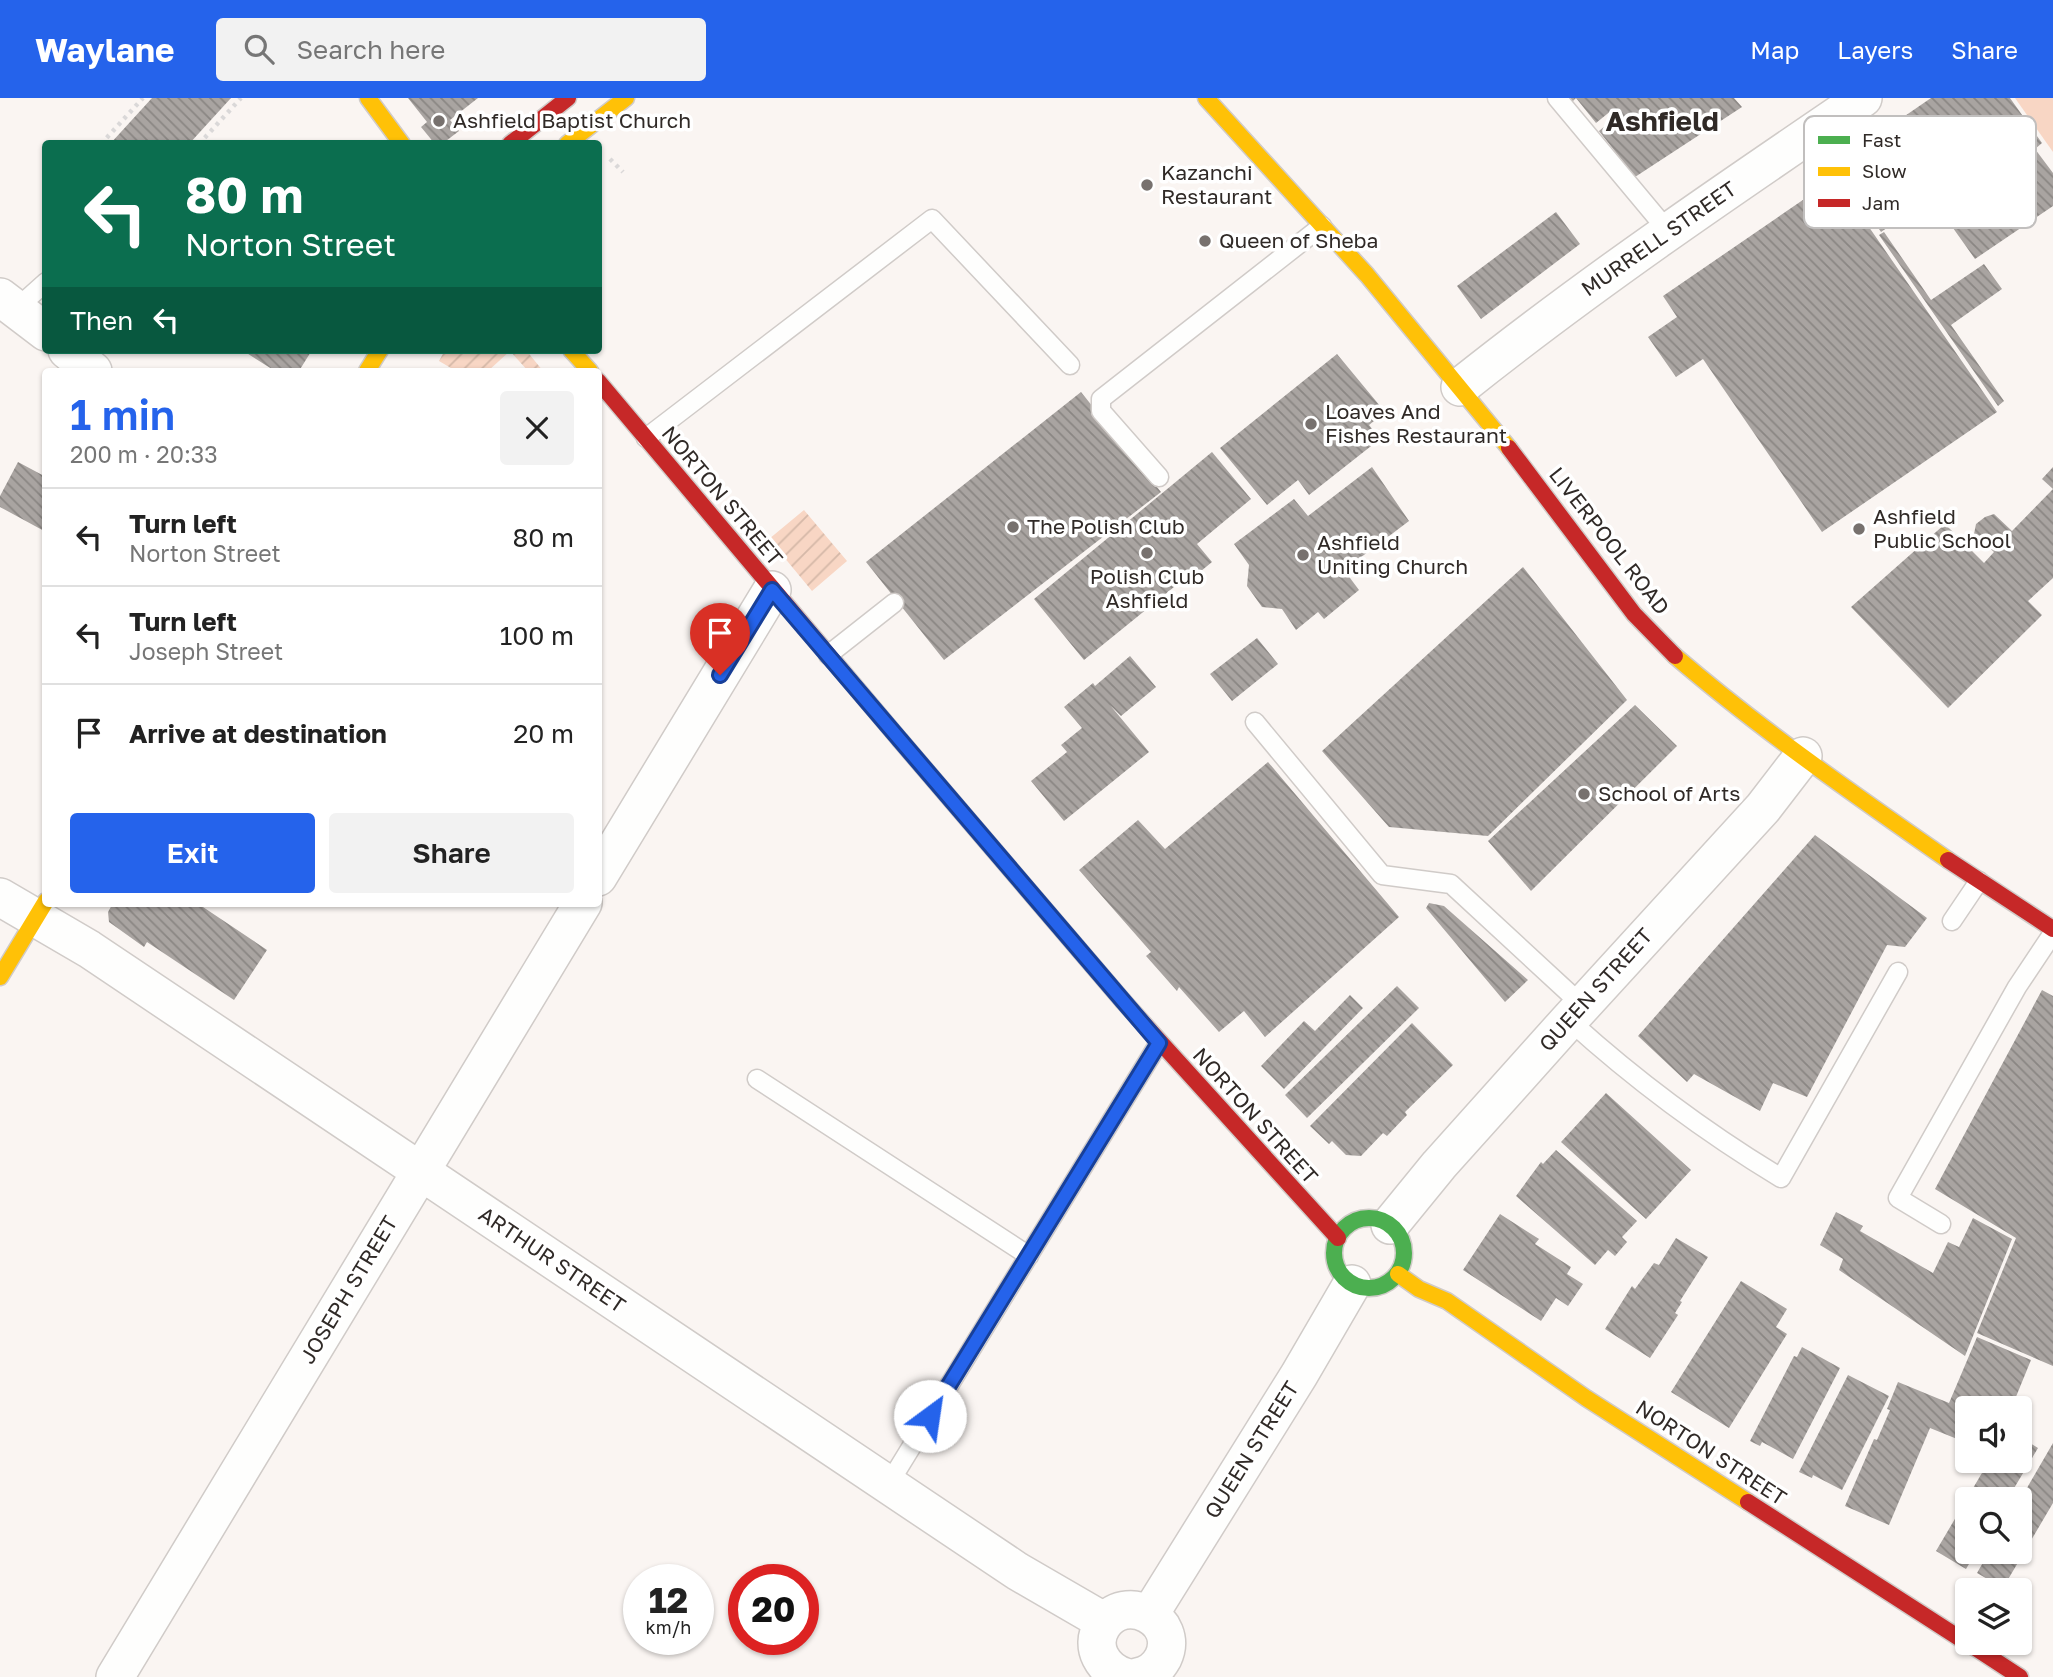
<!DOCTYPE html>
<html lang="en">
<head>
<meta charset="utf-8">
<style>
	:root { --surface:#fff; --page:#f2f2f2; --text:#222; --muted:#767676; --line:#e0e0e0; --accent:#2563eb }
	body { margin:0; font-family:"Golos Text",sans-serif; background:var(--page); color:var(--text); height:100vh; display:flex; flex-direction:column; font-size:26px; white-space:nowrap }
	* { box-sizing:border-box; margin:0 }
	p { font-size:23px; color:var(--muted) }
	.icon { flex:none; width:38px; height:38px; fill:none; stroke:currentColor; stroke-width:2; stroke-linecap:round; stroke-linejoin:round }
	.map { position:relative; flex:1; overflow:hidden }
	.panel { position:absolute; left:42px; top:270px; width:560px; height:539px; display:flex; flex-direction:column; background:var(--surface); border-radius:7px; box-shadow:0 2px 5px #0004 }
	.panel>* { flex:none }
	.guide { position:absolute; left:42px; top:42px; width:560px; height:214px; border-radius:7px; box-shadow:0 2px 5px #0004; background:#0b6e4f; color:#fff; overflow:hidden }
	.controls { position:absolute; left:1955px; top:1298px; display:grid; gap:14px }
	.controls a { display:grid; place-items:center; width:77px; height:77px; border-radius:7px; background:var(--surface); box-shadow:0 2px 5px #0004; font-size:35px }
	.speed { position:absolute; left:623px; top:1466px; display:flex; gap:14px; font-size:35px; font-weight:700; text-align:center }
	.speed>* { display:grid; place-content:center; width:91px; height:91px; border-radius:50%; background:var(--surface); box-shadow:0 2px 5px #0004; line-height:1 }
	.speed small { font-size:18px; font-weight:400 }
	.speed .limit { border:10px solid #d22; background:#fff; color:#111 }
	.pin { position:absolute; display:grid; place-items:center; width:60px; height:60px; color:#fff; margin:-72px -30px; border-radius:50% 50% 50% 0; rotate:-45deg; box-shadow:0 0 7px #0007 }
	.pin .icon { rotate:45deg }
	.me { position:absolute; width:77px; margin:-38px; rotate:31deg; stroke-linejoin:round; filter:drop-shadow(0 0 5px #0008) }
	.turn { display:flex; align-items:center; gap:24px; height:147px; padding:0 28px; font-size:32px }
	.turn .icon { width:91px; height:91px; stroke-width:2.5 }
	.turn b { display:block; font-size:49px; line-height:60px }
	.then { display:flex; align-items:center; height:66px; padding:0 28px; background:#0003; gap:14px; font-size:26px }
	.round { display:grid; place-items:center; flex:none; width:74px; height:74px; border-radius:7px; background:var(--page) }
	.headline { display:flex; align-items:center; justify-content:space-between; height:119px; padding:0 28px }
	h1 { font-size:42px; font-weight:600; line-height:52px; color:var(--accent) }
	.cta { display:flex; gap:14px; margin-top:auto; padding:14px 28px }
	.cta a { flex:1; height:80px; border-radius:7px; background:var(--accent); color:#fff; font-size:28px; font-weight:600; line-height:80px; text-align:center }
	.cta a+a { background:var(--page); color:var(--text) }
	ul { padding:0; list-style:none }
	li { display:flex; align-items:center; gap:21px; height:98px; padding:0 28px; border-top:2px solid var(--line) }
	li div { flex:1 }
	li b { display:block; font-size:26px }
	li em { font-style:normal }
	header { display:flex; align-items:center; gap:42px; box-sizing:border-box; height:98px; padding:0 35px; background:var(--accent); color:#fff }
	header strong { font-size:33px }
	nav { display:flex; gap:38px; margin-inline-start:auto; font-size:24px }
	.search { width:490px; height:63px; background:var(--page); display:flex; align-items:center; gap:18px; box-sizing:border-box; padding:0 24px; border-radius:7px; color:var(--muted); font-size:26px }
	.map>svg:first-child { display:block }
	.garden { fill:url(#garden-furrows) }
	.pitch { fill:#f8d6c4 }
	.building { fill:url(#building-back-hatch) }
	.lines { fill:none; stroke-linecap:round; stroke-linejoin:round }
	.lane-casing { stroke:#d0cbc8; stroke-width:21 }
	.street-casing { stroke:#d0cbc8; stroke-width:40 }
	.fast-casing { stroke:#d0cbc8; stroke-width:19 }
	.slow-casing { stroke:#d0cbc8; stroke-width:19 }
	.jam-casing { stroke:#d0cbc8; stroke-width:19 }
	.path { stroke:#dad8d8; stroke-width:4.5; stroke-dasharray:3.5 5; stroke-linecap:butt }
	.lane { stroke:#fefefd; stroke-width:18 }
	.street { stroke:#fefefd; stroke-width:37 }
	.fast { stroke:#4caf50; stroke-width:16 }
	.slow { stroke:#ffc107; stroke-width:16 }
	.jam { stroke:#c62828; stroke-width:16 }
	.route-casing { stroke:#184099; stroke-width:18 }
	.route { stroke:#2563eb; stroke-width:12 }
	.poi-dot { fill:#77716e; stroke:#fff; stroke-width:2.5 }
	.labels { text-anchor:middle; stroke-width:7; stroke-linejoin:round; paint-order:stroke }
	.poi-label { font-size:21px; fill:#302a27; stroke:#fff; text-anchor:start }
	.street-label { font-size:21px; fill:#302a27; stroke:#fff }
	.district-label { font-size:28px; font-weight:bold; fill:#302a27; stroke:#fff }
	.key { fill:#fff; stroke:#c1bfbe; stroke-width:2 }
	.key-label { font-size:19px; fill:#302a27 }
</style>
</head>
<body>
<header>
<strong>Waylane</strong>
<div class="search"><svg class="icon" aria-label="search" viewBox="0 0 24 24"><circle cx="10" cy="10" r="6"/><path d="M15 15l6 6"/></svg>Search here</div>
<nav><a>Map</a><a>Layers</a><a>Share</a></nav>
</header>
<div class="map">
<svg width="2053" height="1579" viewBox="0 0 2053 1579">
	<defs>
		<pattern id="garden-furrows" width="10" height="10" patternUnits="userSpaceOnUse" patternTransform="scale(1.75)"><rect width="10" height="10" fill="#f8d6c4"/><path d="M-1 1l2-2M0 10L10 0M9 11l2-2" fill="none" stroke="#d5b8a8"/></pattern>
		<pattern id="building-back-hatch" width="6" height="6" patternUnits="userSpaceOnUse" patternTransform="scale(1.75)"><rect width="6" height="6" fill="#a9a4a1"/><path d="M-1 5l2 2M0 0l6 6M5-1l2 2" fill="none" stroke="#8a8683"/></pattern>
	</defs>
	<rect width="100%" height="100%" fill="#faf5f2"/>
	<path class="garden" d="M445,252H526L543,273H528L510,253L488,273H456L439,263Z
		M804,412L847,463L812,493L769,441Z"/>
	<path class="pitch" d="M2015,0H2053V54Z"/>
	<path class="building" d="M152,0H231L189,46H110Z
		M408,0H478L450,22L459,33L442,46H435L421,29L427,24Z
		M1569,0H1734L1742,9L1635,79L1599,33L1617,18L1612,12L1596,25L1576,0L1572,4Z
		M1931,0H2010L2042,45L2035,51L2053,75V108L1975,161L1931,99L1881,134L1835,66Z
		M1835,80L1997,314L1822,434L1703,261L1676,279L1648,239L1677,219L1663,198Z
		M1556,114L1580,146L1481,221L1457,188Z
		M1884,134L1931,202L1984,166L2002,191L1951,227L2004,303L1998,308L1879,137Z
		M242,252H312L299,273H275Z
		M1337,256L1385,314L1369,327L1380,341L1309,397L1298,382L1267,407L1220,350Z
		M1081,294L1161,394L944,562L866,464Z
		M1212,354L1251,401L1197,446L1212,464L1195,478L1190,476L1084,562L1034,501Z
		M18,364L46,379V434L0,409V398Z
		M1372,369L1409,423L1344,472L1359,492L1324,521L1318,514L1296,532L1282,511L1262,509L1247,488L1249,467L1234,446L1294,401L1308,418Z
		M2053,369V480L2028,503L2042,517L1948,610L1851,509L1945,426L1984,465L1994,454L1974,436L1976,426L1985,419L1994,416L2012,433L2053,391L2042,381Z
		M1523,469L1627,602L1488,738L1389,729L1322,653Z
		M1257,540L1278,566L1232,603L1210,576Z
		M1130,558L1156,589L1121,618L1110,607L1149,654L1064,723L1031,683L1067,654L1061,647L1082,630L1064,609L1093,585L1095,588Z
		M1635,607L1677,648L1531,793L1488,743Z
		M1268,664L1399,819L1265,939L1244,913L1219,934L1179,889L1177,893L1146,858L1151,854L1079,772L1138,722L1165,751Z
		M1815,737L1927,820L1905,849L1887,847L1807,999L1773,985L1760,1013L1694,976L1687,984L1638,938Z
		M113,805H197L267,852L234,902L147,844L144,849L109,824L108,814Z
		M1429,805L1444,808L1528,882L1505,904L1426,810Z
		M1397,888L1419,910L1307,1020L1285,997Z
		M2042,892L2053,898V1268L1977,1235L2016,1140L1935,1091Z
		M1350,897L1363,910L1284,991L1261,968L1304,923L1315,933Z
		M1412,925L1453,967L1405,1014L1407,1017L1387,1038L1383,1035L1361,1058L1346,1057L1332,1043L1329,1046L1310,1028Z
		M1606,995L1691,1072L1646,1121L1561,1044Z
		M1556,1052L1637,1123L1622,1139L1627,1144L1615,1158L1608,1152L1595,1167L1516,1098L1541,1064L1543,1066Z
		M1836,1114L1863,1128L1860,1133L1933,1175L1948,1144L1959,1149L1973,1120L2012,1141L1965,1258L1839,1172L1843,1161L1820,1147Z
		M1500,1116L1539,1141L1535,1146L1571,1169L1567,1176L1583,1186L1568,1208L1556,1200L1541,1223L1463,1172Z
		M1676,1140L1708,1159L1680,1203L1682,1204L1675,1215L1678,1217L1650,1260L1605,1231L1632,1188L1635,1191L1654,1165L1659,1167Z
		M1741,1183L1787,1211L1776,1229L1787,1236L1729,1330L1671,1294Z
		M1977,1239L2031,1262L2011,1311H1967V1345L1930,1330L1889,1427L1845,1408L1874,1341L1877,1342L1890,1312L1887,1311L1898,1284L1949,1305Z
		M1802,1249L1840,1270L1793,1361L1762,1344L1760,1348L1750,1343L1794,1258L1797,1259Z
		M1848,1277L1889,1298L1842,1392L1813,1377L1812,1380L1799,1374Z
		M2020,1339L2038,1350L2007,1402H1967V1454H1976L1966,1471L1936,1453L1989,1363H2020Z
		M2053,1345V1405L2003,1490L1977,1475L1989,1454H2020V1402Z"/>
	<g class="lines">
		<g class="lane-casing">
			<path id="lane" d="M1557,0L1668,133
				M17,210L46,184
				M646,340L932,121L1070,267
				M1159,379L1101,313V301L1322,128
				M828,557L894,505
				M1255,624L1382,777L1451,786L1582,907
				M1952,823L1979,783
				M1569,922C1634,981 1705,1034 1781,1080L1898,874
				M757,981L1029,1158
				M1941,1126L1898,1100L2017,889L2053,835
				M888,1387L1159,945"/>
		</g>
		<g class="street-casing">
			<path id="street" d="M0,199L46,234
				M67,252L93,273
				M1460,289C1589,186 1726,93 1863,0
				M598,779L772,492
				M0,799L89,851L1017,1473L1105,1524
				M1390,1127L1439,1067L1569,922L1763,710L1803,658
				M1150,1516L1299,1277L1352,1186
				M115,1579L583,805
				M1125,1579C1103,1572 1089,1549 1102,1528C1125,1492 1181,1522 1163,1560C1157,1571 1149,1577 1137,1579"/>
		</g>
		<g class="fast-casing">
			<path id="fast" d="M1334 1155a35 35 0 1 1 70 0a35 35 0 1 1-70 0Z"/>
		</g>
		<g class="slow-casing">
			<path id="slow" d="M368,0L402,46
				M1206,0L1367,177L1509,350
				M567,46L626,0
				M571,252L590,273
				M367,273L380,252
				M1675,558C1761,632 1855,697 1948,762
				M900,642L1123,903
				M0,879L46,803
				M1398,1176L1419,1191L1447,1203L1586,1300L1748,1404"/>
		</g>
		<g class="jam-casing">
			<path id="jam" d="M510,46L568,0
				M598,283L900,642
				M1509,350L1634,516L1675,558
				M1948,762L2053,831
				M1123,903L1338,1140
				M1748,1404L1967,1545
				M1968,1545L2020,1579"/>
		</g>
		<path class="path" d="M101,46L143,0
			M199,46L241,0
			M610,61L623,74"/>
		<use href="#lane" class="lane"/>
		<use href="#street" class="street"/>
		<use href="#fast" class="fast"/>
		<use href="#slow" class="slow"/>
		<use href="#jam" class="jam"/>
	</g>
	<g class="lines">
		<g class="route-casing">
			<path id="route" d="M720,577L772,492L1159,945L930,1318"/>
		</g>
		<use href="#route" class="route"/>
	</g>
	<g class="poi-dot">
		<circle cx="439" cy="23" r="7"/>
		<circle cx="1147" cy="87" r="7"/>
		<circle cx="1205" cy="143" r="7"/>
		<circle cx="1311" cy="326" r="7"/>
		<circle cx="1013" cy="429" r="7"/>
		<circle cx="1859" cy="431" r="7"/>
		<circle cx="1147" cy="455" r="7"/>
		<circle cx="1303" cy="457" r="7"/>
		<circle cx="1584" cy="696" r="7"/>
	</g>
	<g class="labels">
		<g class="poi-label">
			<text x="453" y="30">Ashfield Baptist Church</text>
			<text x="1161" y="82">Kazanchi<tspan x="1161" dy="24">Restaurant</tspan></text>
			<text x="1219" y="150">Queen of Sheba</text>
			<text x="1325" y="321">Loaves And<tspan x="1325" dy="24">Fishes Restaurant</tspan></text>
			<text x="1873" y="426">Ashfield<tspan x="1873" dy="24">Public School</tspan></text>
			<text x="1027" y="436">The Polish Club</text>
			<text x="1317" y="452">Ashfield<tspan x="1317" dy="24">Uniting Church</tspan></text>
			<text x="1147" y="486" text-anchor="middle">Polish Club<tspan x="1147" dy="24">Ashfield</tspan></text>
			<text x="1598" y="703">School of Arts</text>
		</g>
		<g class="street-label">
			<text transform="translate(1659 141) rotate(-35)" y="7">MURRELL STREET</text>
			<text transform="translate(722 398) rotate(50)" y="7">NORTON STREET</text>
			<text transform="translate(1609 443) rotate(52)" y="7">LIVERPOOL ROAD</text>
			<text transform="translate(1596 892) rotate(-48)" y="7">QUEEN STREET</text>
			<text transform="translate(1255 1018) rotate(48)" y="7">NORTON STREET</text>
			<text transform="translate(552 1162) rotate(34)" y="7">ARTHUR STREET</text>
			<text transform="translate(349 1192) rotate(-59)" y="7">JOSEPH STREET</text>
			<text transform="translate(1252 1352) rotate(-58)" y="7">QUEEN STREET</text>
			<text transform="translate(1711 1355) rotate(33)" y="7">NORTON STREET</text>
		</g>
		<g class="district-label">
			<text x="1662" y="33">Ashfield</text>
		</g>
	</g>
	<rect x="1804" y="18" width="232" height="112" rx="10" class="key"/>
	<rect x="1818" y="38" width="32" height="8" fill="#4caf50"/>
	<rect x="1818" y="69" width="32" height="9" fill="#ffc107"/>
	<rect x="1818" y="101" width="32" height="8" fill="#c62828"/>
	<g class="key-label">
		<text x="1862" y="49">Fast</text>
		<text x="1862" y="80">Slow</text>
		<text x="1862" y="112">Jam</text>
	</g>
</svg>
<div class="controls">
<a><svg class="icon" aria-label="sound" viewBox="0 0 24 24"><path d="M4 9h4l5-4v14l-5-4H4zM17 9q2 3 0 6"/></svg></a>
<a><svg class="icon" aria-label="search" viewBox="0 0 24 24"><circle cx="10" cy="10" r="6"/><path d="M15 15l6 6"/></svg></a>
<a><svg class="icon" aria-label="layers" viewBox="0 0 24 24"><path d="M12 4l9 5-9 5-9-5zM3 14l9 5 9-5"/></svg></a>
</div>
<div class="speed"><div>12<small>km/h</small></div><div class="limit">20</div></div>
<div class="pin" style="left:720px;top:577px;background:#d93025"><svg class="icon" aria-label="arrive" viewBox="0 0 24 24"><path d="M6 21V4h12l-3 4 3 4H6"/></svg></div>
<svg class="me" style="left:930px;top:1318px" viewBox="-20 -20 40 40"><circle r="19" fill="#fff"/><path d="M0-13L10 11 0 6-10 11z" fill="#2563eb"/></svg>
<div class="guide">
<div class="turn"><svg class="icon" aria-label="left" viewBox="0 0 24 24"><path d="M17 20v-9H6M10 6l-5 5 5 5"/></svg><div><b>80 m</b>Norton Street</div></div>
<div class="then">Then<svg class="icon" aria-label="left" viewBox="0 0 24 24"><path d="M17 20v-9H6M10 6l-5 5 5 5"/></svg></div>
</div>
<section class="panel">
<div class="headline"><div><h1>1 min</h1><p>200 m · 20:33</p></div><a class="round"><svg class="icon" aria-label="close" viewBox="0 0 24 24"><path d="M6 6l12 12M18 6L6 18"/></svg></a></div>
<ul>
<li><svg class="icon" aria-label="left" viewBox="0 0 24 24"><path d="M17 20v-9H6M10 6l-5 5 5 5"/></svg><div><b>Turn left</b><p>Norton Street</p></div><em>80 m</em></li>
<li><svg class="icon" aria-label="left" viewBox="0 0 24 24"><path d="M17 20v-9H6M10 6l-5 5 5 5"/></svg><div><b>Turn left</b><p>Joseph Street</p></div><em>100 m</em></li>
<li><svg class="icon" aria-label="arrive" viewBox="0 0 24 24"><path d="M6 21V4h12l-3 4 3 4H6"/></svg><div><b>Arrive at destination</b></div><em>20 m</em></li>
</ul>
<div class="cta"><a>Exit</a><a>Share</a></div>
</section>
</div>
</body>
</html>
